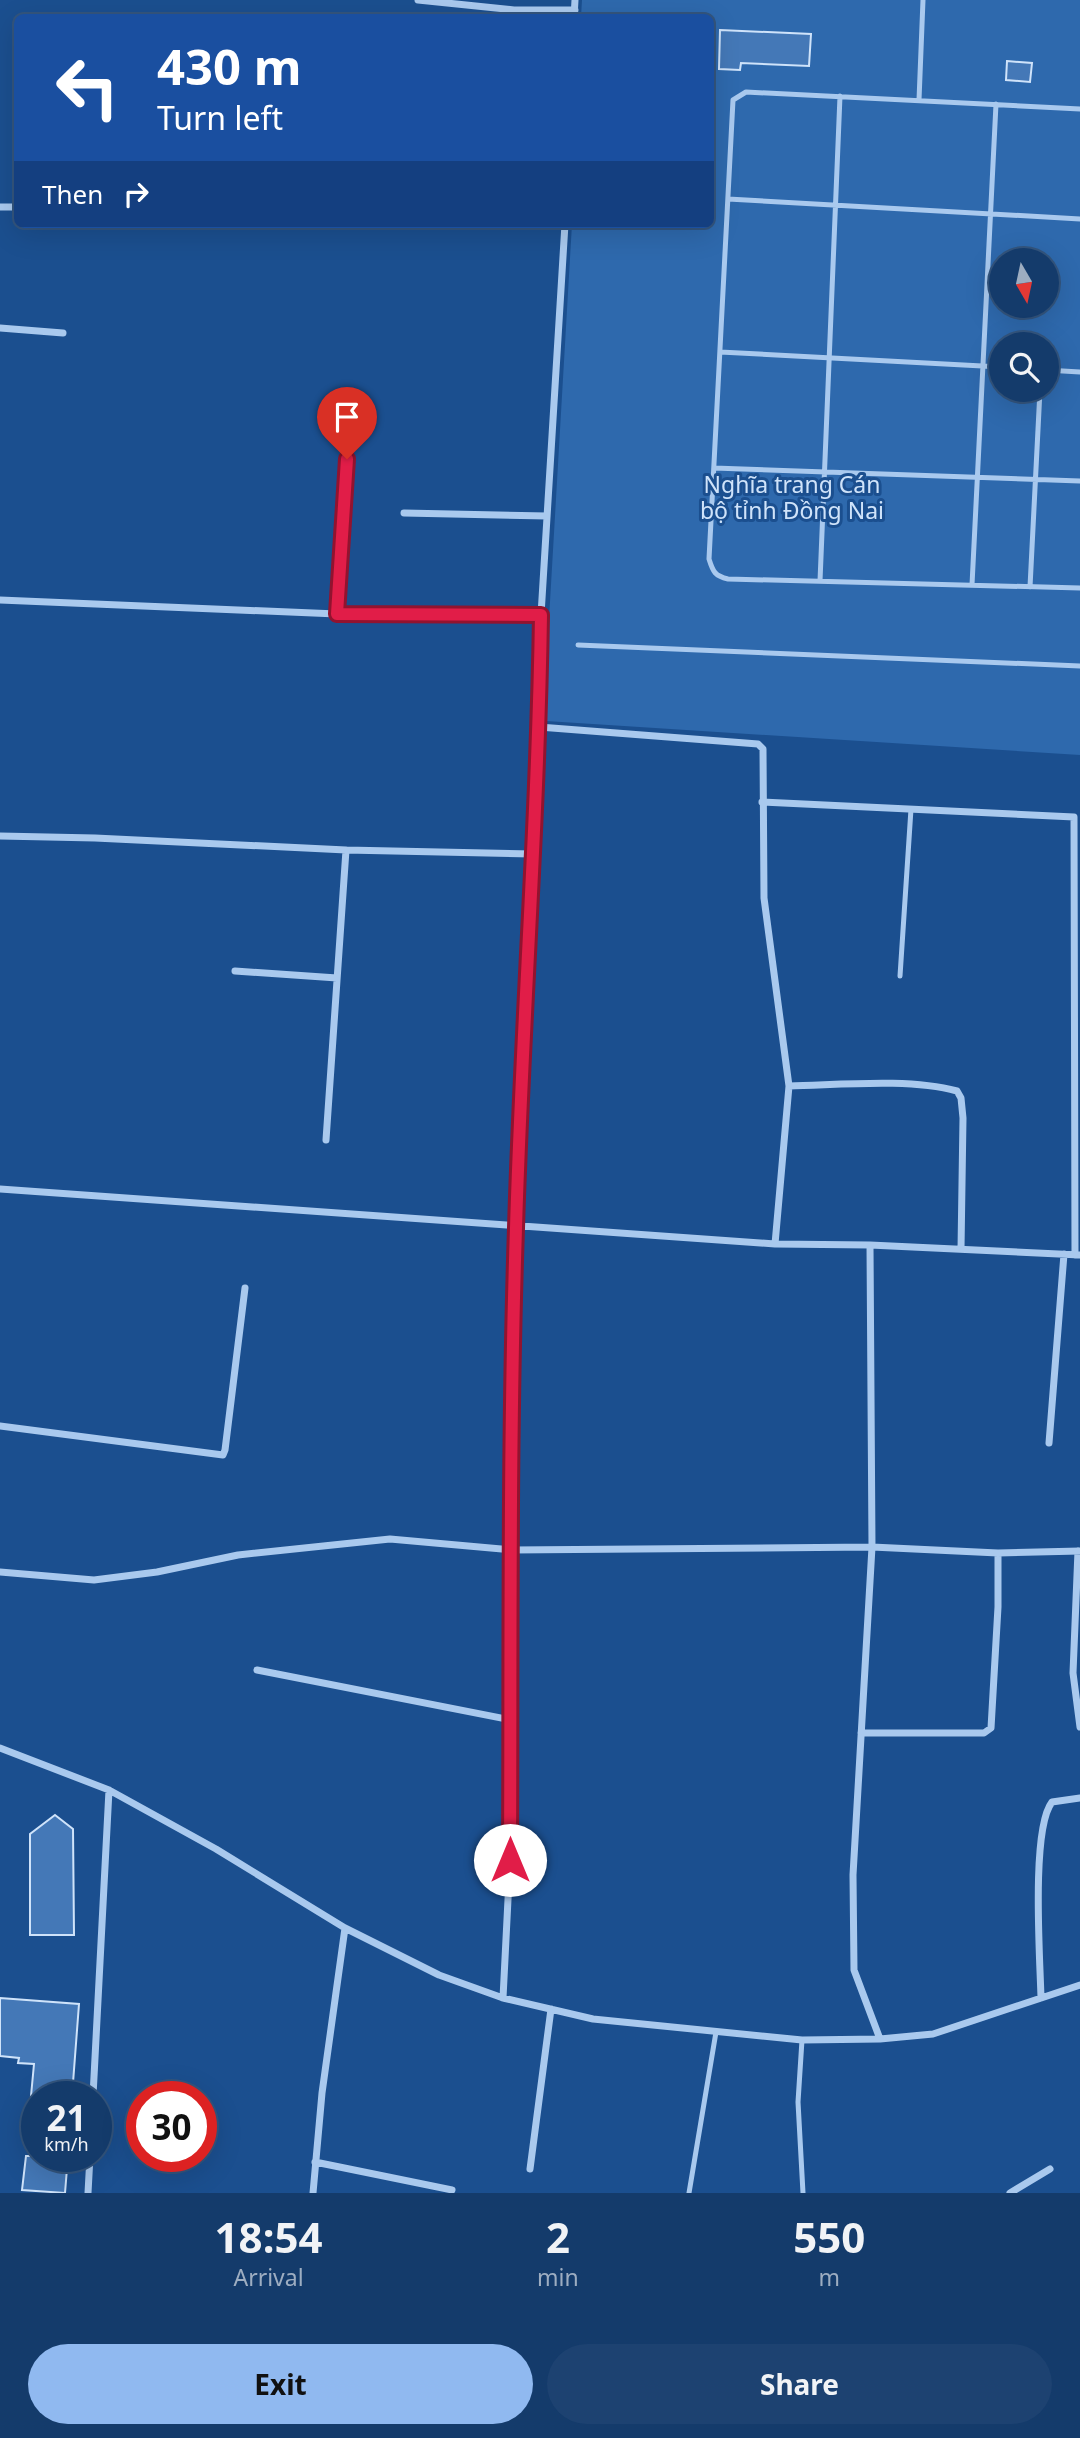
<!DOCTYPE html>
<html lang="en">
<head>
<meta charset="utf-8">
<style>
	:root { --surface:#143b6b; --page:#1d4271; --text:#f1f3f6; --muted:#9dadc1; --line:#33557e; --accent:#90b9f0 }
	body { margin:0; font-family:"Noto Sans",sans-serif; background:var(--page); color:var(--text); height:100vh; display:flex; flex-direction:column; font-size:26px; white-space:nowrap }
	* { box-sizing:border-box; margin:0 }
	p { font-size:23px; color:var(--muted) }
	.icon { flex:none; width:38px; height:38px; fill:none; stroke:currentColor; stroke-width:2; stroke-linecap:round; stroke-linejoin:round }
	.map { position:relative; height:2193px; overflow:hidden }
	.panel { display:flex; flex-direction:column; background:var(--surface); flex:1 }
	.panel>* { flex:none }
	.top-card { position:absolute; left:14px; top:14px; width:700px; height:214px; border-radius:10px; box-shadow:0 7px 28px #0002,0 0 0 2px var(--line); background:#1a4fa0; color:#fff; overflow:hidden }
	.needle { width:46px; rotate:171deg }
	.tools { position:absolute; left:989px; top:248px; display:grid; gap:14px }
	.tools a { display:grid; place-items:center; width:70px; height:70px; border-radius:50%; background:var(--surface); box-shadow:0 7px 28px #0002,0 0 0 2px var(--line); font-size:35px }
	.speed { position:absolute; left:21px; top:2081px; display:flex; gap:14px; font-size:35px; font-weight:700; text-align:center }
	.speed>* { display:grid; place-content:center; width:91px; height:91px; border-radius:50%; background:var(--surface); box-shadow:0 7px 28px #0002,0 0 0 2px var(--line); line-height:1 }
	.speed small { font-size:18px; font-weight:400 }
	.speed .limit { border:10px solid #d22; background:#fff; color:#111 }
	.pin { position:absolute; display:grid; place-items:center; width:60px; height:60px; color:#fff; margin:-72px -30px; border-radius:50% 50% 50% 0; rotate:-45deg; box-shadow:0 0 7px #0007 }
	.pin .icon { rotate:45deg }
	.me { position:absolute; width:77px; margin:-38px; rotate:0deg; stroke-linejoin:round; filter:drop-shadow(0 0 5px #0008) }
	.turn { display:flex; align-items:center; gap:24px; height:147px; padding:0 28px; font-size:32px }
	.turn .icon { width:91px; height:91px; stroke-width:2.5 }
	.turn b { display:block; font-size:49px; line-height:60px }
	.then { display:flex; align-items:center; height:66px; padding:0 28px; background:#0003; gap:14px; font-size:26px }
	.eta { display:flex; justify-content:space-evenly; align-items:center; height:119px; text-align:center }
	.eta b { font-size:42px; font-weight:700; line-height:49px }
	.cta { display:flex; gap:14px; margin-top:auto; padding:14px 28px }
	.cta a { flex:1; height:80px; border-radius:42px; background:var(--accent); color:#111; font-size:28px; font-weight:700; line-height:80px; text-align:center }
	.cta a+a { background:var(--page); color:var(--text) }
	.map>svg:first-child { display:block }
	.green { fill:#2e69ad; fill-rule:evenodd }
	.building { fill:#4478b7; stroke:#cfe3fa; stroke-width:2 }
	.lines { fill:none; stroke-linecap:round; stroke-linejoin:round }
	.service { stroke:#a9c9ee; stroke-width:5 }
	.minor { stroke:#a9c9ee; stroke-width:7 }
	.route-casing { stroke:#92132f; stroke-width:18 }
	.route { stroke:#e11d48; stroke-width:12 }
	.labels { text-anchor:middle; stroke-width:6; stroke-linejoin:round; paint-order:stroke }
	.park-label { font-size:23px; fill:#cfe3fa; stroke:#1b4f8f }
</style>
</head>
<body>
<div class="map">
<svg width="1080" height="2193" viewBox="0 0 1080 2193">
	<rect width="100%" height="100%" fill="#1b4f8f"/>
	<path class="green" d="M582,0H1080V755L546,721L549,619L572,224H710V18L581,17ZM1001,261H1046V306H1001ZM1001,345H1046V390H1001Z"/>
	<path class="building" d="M720,30L811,34L809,66L741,63L740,70L719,69Z
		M1007,61L1032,63L1030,82L1006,80Z
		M55,1815L73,1829L74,1935H30V1834Z
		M0,1998L79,2004L72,2096H31L34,2064L18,2063L19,2058L0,2056Z
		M26,2156H68L65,2193L22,2190Z"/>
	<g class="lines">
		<path class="service" d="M919,100L923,0
			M1080,109L746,92L733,100L709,559C713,572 715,576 728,579L1080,588
			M728,199L1080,219
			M720,352L1001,367
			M1046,370L1080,372
			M714,468L1080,481
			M820,581L840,96
			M972,585L996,104
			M1030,587L1040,390
			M578,645L1080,666
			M900,976L911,809
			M802,2040L798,2102L803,2193
			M689,2193L716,2032"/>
		<path class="minor" d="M418,0L514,10H575
			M574,18L575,0
			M0,207H18
			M0,328L63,333
			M404,513L547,516
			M0,600L337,614L541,615
			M337,614L350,407
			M539,727L758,744L763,749L764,898L789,1086L775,1244
			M762,802L1074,817L1075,1255
			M0,836L95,838L346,850L532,854
			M235,971L337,978
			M789,1086C840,1085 908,1078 957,1091L961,1098L963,1118L961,1249
			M326,1140L346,850
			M0,1189L775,1244L870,1245L1080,1255
			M870,1245L872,1547L853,1875L854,1970L880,2039
			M0,1426L223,1455L225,1450L245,1288
			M1049,1443L1064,1254
			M1078,1551L1073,1673L1080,1727
			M0,1572L94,1580L157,1572L238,1555L390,1539L512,1550L872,1547L998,1553L1080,1551
			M257,1670L511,1720
			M861,1733H984L991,1728L998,1607V1553
			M0,1748L109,1790L216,1849L345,1928L439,1975L503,1998L593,2019L802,2040L880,2039L933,2034L1080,1985
			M503,1998L510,1860L511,1385L516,1226L539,727L541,615L565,224
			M1041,1998C1040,1958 1031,1829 1052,1802L1080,1798
			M93,2096L109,1790
			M315,2162L452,2190
			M530,2169L551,2009
			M88,2193L90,2156
			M313,2193L322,2093L345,1928
			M1010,2193L1050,2169"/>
	</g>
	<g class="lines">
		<g class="route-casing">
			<path id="route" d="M347,459L337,614L541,615C538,820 522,1024 516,1228C509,1439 511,1650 510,1860"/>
		</g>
		<use href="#route" class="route"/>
	</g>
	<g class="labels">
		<g class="park-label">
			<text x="792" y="493">Nghĩa trang Cán<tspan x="792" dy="26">bộ tỉnh Đồng Nai</tspan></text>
		</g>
	</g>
</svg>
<div class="tools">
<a><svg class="needle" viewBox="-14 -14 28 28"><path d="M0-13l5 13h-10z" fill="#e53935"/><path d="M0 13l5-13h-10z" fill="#9dadc1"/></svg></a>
<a><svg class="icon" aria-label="search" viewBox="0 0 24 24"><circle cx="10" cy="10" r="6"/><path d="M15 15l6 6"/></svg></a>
</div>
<div class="speed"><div>21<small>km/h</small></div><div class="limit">30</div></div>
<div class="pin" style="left:347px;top:459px;background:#d93025"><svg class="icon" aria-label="arrive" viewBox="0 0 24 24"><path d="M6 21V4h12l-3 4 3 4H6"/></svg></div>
<svg class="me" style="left:510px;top:1860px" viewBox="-20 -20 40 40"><circle r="19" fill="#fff"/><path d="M0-13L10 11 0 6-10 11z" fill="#e11d48"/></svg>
<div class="top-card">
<div class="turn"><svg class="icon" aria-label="left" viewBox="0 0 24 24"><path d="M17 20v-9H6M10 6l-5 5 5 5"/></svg><div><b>430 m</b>Turn left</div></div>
<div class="then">Then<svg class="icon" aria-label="right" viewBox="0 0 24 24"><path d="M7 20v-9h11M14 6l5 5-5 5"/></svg></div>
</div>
</div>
<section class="panel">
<div class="eta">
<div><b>18:54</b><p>Arrival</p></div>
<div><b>2</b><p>min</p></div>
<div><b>550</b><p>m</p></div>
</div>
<div class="cta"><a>Exit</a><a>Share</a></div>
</section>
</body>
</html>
